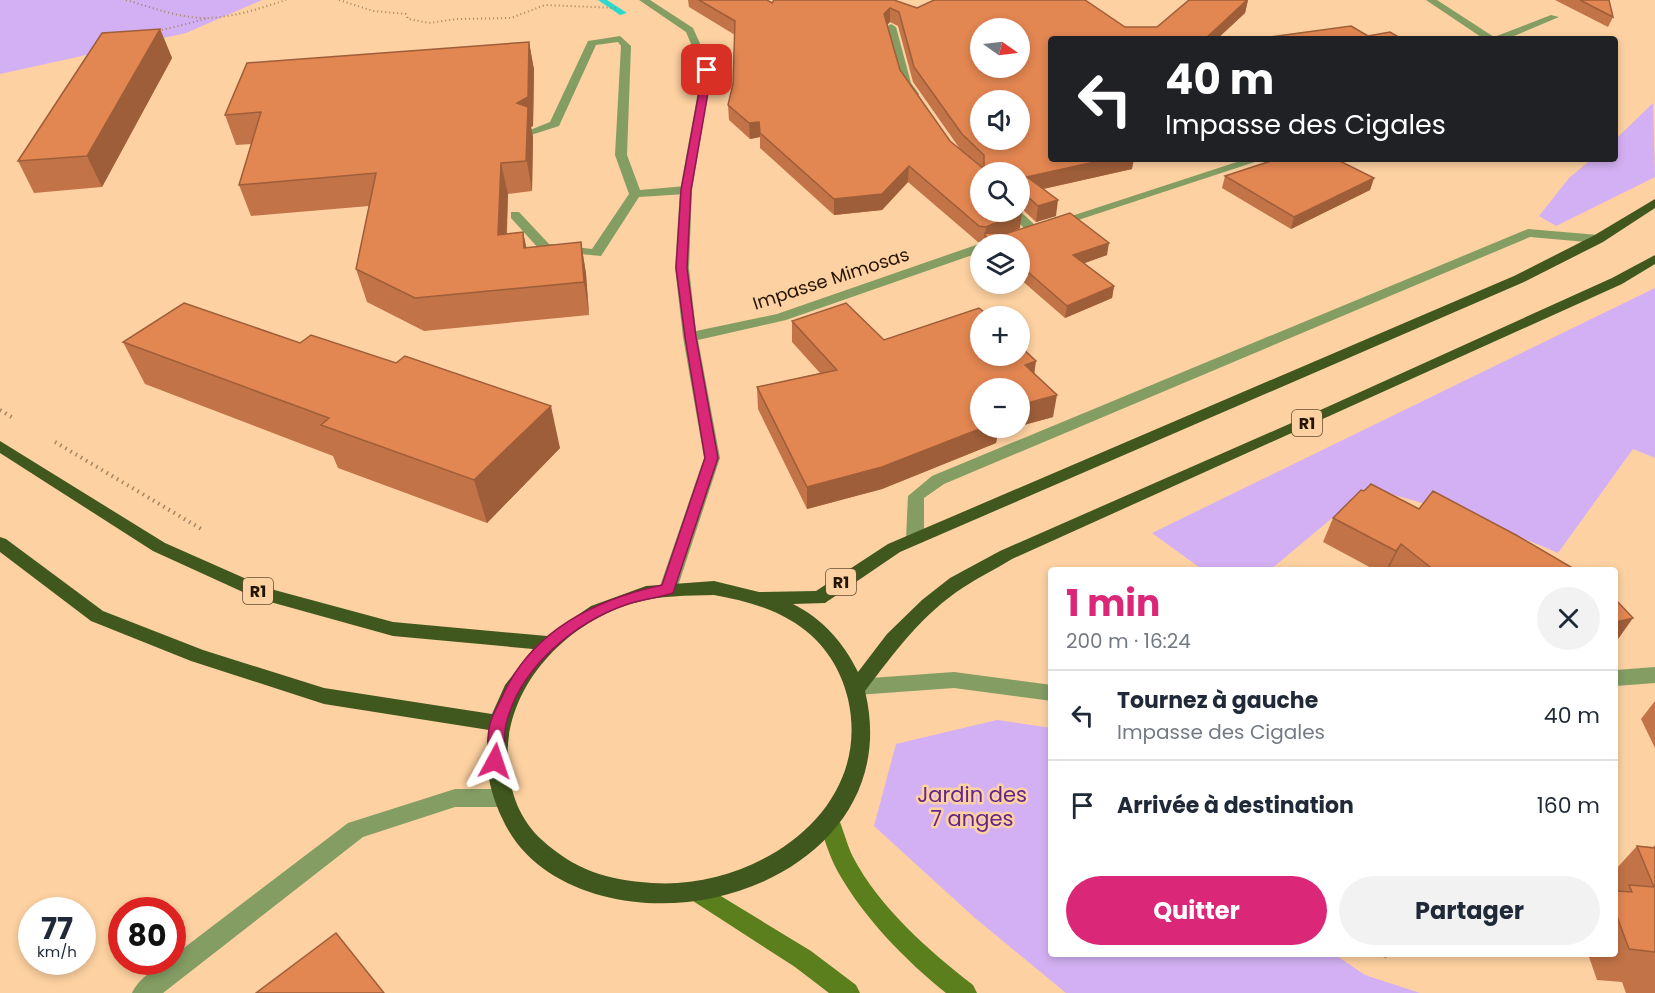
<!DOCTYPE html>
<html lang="fr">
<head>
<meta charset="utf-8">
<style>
	:root { --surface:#fff; --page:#f2f2f3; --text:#1f2937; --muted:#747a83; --line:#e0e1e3; --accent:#db2777 }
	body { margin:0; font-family:Poppins,sans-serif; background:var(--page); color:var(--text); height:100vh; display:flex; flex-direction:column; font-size:22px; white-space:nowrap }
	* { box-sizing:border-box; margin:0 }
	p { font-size:20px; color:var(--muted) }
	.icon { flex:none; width:33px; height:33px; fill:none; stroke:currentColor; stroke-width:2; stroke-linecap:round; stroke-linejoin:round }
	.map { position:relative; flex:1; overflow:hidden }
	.details { position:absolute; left:1048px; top:567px; width:570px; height:390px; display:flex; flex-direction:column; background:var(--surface); border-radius:6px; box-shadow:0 3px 9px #0003 }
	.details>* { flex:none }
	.guide { position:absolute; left:1048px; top:36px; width:570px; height:126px; border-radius:6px; box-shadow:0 3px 9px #0003; background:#202124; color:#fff; overflow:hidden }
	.needle { width:39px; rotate:104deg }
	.controls { position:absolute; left:970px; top:18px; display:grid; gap:12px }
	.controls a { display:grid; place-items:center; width:60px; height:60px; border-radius:50%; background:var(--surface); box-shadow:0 3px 9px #0003; font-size:30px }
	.speed { position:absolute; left:18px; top:897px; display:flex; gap:12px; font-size:30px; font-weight:700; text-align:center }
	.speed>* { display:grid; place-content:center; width:78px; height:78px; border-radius:50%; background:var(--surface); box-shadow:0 3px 9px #0003; line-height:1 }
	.speed small { font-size:15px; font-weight:400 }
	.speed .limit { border:9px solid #d22; background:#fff; color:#111 }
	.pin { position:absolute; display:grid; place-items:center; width:51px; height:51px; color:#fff; margin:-26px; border-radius:12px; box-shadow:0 3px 9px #0006 }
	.me { position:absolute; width:66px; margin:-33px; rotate:5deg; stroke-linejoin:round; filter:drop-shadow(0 0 4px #0008) }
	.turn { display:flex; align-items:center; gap:21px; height:126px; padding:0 18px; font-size:27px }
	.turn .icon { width:78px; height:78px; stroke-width:2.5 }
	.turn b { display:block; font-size:42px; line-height:51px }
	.round { display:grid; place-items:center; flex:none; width:63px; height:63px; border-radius:32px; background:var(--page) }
	.headline { display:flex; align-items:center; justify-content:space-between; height:102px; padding:0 18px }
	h1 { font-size:36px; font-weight:700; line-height:45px; color:var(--accent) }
	.button { display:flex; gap:12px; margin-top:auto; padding:12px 18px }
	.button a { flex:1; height:69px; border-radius:36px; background:var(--accent); color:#fff; font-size:24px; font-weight:700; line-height:69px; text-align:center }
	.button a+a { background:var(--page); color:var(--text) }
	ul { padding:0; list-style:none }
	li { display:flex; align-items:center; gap:18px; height:90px; padding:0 18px; border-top:2px solid var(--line) }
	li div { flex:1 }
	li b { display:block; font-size:22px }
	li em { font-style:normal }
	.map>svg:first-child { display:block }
	.green { fill:#d3b0f3 }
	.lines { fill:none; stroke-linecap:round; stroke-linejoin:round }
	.stream { fill:#2dd9cf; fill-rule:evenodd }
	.path-far1 { stroke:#a58562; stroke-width:2; stroke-dasharray:1 3; stroke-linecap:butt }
	.path { stroke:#a58562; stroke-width:4; stroke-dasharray:1.5 4.5; stroke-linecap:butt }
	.service { fill:#839d63; fill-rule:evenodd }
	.minor { fill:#839d63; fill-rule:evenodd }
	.secondary { fill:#5a7f1c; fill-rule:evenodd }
	.trunk { fill:#40581e; fill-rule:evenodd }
	.wall { fill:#c27347; fill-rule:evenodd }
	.shaded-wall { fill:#9e5e39 }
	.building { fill:#e28652; stroke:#9e5e39; stroke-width:1.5; fill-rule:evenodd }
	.route { fill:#db2777; stroke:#8e194d; stroke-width:1.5 }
	.labels { text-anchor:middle; stroke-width:5; stroke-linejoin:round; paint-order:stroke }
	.shield { fill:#fdd1a1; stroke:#644d32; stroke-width:1.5 }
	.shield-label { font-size:16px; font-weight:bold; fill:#231403 }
	.street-label { font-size:18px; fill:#231403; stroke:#fdd1a1 }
	.near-park-label { font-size:21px; fill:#63268b; stroke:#fdd1a1 }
</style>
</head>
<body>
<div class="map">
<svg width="1655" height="993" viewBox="0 0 1655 993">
	<rect width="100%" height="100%" fill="#fdd1a1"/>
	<path class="green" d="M0,0H262L186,33L0,74Z
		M1653,103L1655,177L1556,226L1539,216L1569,178L1592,159H1616V139Z
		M1655,288V458L1633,449L1558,553C1496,526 1434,505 1368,488L1270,570H1203L1152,533Z
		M997,720L1051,728L1052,954H1334L1365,975L1420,993H1066L975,918L874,826L896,744Z"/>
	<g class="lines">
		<path class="stream" d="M598,0H607L627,13L620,15Z"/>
		<path class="path-far1" d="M126,0C150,7 174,16 199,18C229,19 258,9 286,0
			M339,0L373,11L406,14L408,19L429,23L457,19L511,18L545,5L617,8
			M158,31L206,19"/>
		<path class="path" d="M0,410L15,419
			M55,442L203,530"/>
		<path class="service" d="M1426,0H1437L1494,37L1551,15L1559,17L1507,39H1484Z
			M620,36L631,46L627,155L640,190L686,186L692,190L686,194L639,197L601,256L540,250L511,218V212H519L549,244L592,249L629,194L615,155L621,46L618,42L596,45L559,126L531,135L525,132L550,122L588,41Z"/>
		<path class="minor" d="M639,0H650L693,28L712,70L692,190L689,268L696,331L777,314L976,245L982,244L981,252L786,320L698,340L720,458L677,589L674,594H662L659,589L704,458L683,337L675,268L680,190L702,70L686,32Z
			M891,24L896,27L911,83L919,94L918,96H910L901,83L886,27Z
			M1246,159H1264L1057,227H1049L1047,224Z
			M1020,211L1037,227V233H1029L1008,212Z
			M1528,229L1598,235L1604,239L1598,243L1530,237L944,484L924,498V539L921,543H909L906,539L908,496L932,476Z
			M1655,667V683L1616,686V670Z
			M954,672L1052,685V701L954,688L857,695L850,693L847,687L850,681L857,679Z
			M455,789H502L509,792L512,798L509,804L502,807H455L363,837L163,993H132C137,981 159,962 172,962V957L348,823Z"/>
		<path class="secondary" d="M829,811L836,813C843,827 846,843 853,857C879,907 929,951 973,985L977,993H946C905,960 864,918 838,872C829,856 824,837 818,820L822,813Z
			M701,884L811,951L856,985L860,993H829L795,967L693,901L690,894L693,887Z"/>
		<path class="trunk" d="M1655,199V208L1603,242L1524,282L900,552L825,603L793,604C823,619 843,642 858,672L887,634L922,600L950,578L1000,551L1305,417L1612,278L1655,255V264L1622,284L1012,559C996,569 979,577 964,587C923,613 894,653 865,691C902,843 732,930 603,896C559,884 521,860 502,818C489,791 483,760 489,730L324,704L191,661L91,621L0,552V537L6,539L103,611L203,650L324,688L492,714L505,685L533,649L393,636L256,598L153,551L0,453V441L165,543L267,588L393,622L547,636L591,606L646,586L714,581L759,592L816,591L888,544L1514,276L1593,236ZM714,595C740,600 767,606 790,620C820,637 840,665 848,699C874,813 753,890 652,883C607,880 575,870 542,840C520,820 510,793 508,764C502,690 564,623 634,603C660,595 687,596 714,595Z"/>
	</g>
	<path class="wall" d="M688,0H767L772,3L917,8L1125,27H1157L1248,0L1245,13L1217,39H1052L1132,169L1043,189L1056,216L1036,222L1022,209H1020V172H981L1020,228L1010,232L1107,255L1084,263L1114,286L1112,298L1065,318L1020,279V244H984V243L978,242L908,182L882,210L834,215L760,148V137L750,139L729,120L728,105L733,84L735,35L689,7ZM890,22L898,26L913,82L960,149L950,141L900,70L887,24Z
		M1555,0H1609L1613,17L1608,27Z
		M160,29L172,58L102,187L34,193L18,161Z
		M529,42L534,70L533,126L531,127L533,137L532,191L508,194L507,234L523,232L526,248L581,242L586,274L589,315L424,331L367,302L356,269L369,206L251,216L239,185L251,144L236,145L225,115Z
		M1225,176L1374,178L1370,190L1291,229L1222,188Z
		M792,321L884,340L1034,374L1053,417L1020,426V388L981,428H1014L998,432L996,443L882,489L807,509L758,409L757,387L820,373L792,342Z
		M123,342L560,448L487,523L338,468L333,456L145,384Z
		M1419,509L1576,570H1391L1389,568L1388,570H1375L1323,542L1333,518Z
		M1655,701V748L1641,719Z
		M1655,845V993H1626L1622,982L1597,980L1588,954H1616V869L1637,846L1653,847Z
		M1376,954H1389L1386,958Z"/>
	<path class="shaded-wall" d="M1248,0L1245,13L1217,39H1205Z
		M890,8V22L884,28V14Z
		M160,29L172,58L102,187L87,156Z
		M529,42L534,70L533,126L531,127L533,137L532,191L517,103Z
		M759,122L760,137L750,139L749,123Z
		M1108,159H1134L1132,169L1025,193L1027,177Z
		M501,163L508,194L505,267L498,235Z
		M909,166L908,182L882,210L834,215V199Z
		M1374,178L1370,190L1291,229L1294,217Z
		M1058,200L1056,216L1036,222L1038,206Z
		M1022,212L1020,228L991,241L985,236L984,243L986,227Z
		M523,232L530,264L524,248Z
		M581,242L586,274L589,315L584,282Z
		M1109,243L1107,255L1071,268L1073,255Z
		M1114,286L1112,298L1065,318L1067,306Z
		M1036,361L1033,383L1025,365Z
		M1057,395L1053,417L1020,426V405Z
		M551,406L560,448L487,523L474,480Z
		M982,428H1014L998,432L996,443L882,489L807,509V487Z
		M1401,544L1388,570H1386L1396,551Z
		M1633,618L1616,642V622Z"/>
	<path class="building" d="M699,0H767L772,3L774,0H894L917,8L934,0H1085L1125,27H1157L1189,0H1247L1205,39H1052V159H1108L1027,177L1058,200L1038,206L1024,193H1020V172H981V212H1020V210L1022,212L986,227L979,226L909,166L882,194L834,199L760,133L759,122L749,123L728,105L733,84L735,21ZM890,8L899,12L914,67L962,134L984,155V169L950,141L900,70L884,14ZM981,28H1020V68H981ZM981,100H1020V140H981Z
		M1580,0H1609L1613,17Z
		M1351,26L1368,36L1390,32L1402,39H1256Z
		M160,29L87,156L18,161L102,33Z
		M529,42L528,97L517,103L528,107L526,161L501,163L498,235L523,232L524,248L581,242L584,282L415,298L356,269L376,173L239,185L261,112L225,115L247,63Z
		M1277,159H1336L1374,178L1294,217L1225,176Z
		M1070,213L1109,243L1073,255L1114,286L1067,306L1020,265V244H996L985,236V233L1005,234Z
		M184,303L300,343L311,335L396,363L405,356L551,406L474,480L321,425L329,418L123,342Z
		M846,303L884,340L979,308L989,316H981V356H1020V346L1036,361L1025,365L1057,395L1020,405V388H981V428H982L882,467L807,487L757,387L837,370L792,321Z
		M1371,484L1419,509L1433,491L1516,535L1576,570H1434L1401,544L1396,551L1333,518L1361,490L1364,491Z
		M1616,600L1633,618L1616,622Z
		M1637,846L1655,848V952L1629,949L1616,914V891L1632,892L1629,885L1654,887Z
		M336,933L384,993H256Z"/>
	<path class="route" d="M707,67L712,70L691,190L687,268L696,337L718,458L673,593C658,598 642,599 628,604C575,622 520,667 506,724C504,735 504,749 503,761L501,766L495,768L489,766L487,761C488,749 487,736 490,724C492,716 497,707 501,699C530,632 593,600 662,585L705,458L685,337L676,268L681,190L703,70Z"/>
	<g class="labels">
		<g class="shield">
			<rect x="1292" y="410" width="30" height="26" rx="4.5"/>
			<rect x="826" y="569" width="30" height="26" rx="4.5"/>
			<rect x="243" y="578" width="30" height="26" rx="4.5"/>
		</g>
		<g class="shield-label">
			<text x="1307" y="429">R1</text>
			<text x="841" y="588">R1</text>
			<text x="258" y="597">R1</text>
		</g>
		<g class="street-label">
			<text transform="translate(831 279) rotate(-18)" y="6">Impasse Mimosas</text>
		</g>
		<g class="near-park-label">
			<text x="972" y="802">Jardin des<tspan x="972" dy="24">7 anges</tspan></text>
		</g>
	</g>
</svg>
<div class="controls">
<a><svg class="needle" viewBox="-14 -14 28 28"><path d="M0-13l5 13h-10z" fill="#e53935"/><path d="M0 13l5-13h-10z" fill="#747a83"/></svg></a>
<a><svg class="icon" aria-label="sound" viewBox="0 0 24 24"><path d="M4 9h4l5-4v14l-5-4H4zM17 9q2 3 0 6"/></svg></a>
<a><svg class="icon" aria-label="search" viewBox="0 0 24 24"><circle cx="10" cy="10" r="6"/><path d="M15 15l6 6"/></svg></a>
<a><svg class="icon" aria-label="layers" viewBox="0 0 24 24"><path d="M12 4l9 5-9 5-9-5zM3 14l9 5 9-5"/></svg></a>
<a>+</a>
<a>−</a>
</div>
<div class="speed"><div>77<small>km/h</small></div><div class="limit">80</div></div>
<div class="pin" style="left:707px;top:70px;background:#d93025"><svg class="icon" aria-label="arrive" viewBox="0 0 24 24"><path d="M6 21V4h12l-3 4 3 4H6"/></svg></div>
<svg class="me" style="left:495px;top:761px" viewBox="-20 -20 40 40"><path d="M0-17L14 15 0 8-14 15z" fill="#db2777" stroke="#fff" stroke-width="4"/></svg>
<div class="guide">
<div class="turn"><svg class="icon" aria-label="left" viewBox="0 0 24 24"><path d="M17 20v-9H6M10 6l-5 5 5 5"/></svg><div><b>40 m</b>Impasse des Cigales</div></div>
</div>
<section class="details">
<div class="headline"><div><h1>1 min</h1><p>200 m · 16:24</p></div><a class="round"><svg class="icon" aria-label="close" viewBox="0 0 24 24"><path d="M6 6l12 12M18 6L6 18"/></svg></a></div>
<ul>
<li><svg class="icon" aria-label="left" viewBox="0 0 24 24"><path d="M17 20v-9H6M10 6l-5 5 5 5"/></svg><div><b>Tournez à gauche</b><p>Impasse des Cigales</p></div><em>40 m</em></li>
<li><svg class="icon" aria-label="arrive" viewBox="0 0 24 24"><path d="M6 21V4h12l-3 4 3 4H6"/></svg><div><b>Arrivée à destination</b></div><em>160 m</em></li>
</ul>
<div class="button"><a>Quitter</a><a>Partager</a></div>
</section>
</div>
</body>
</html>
